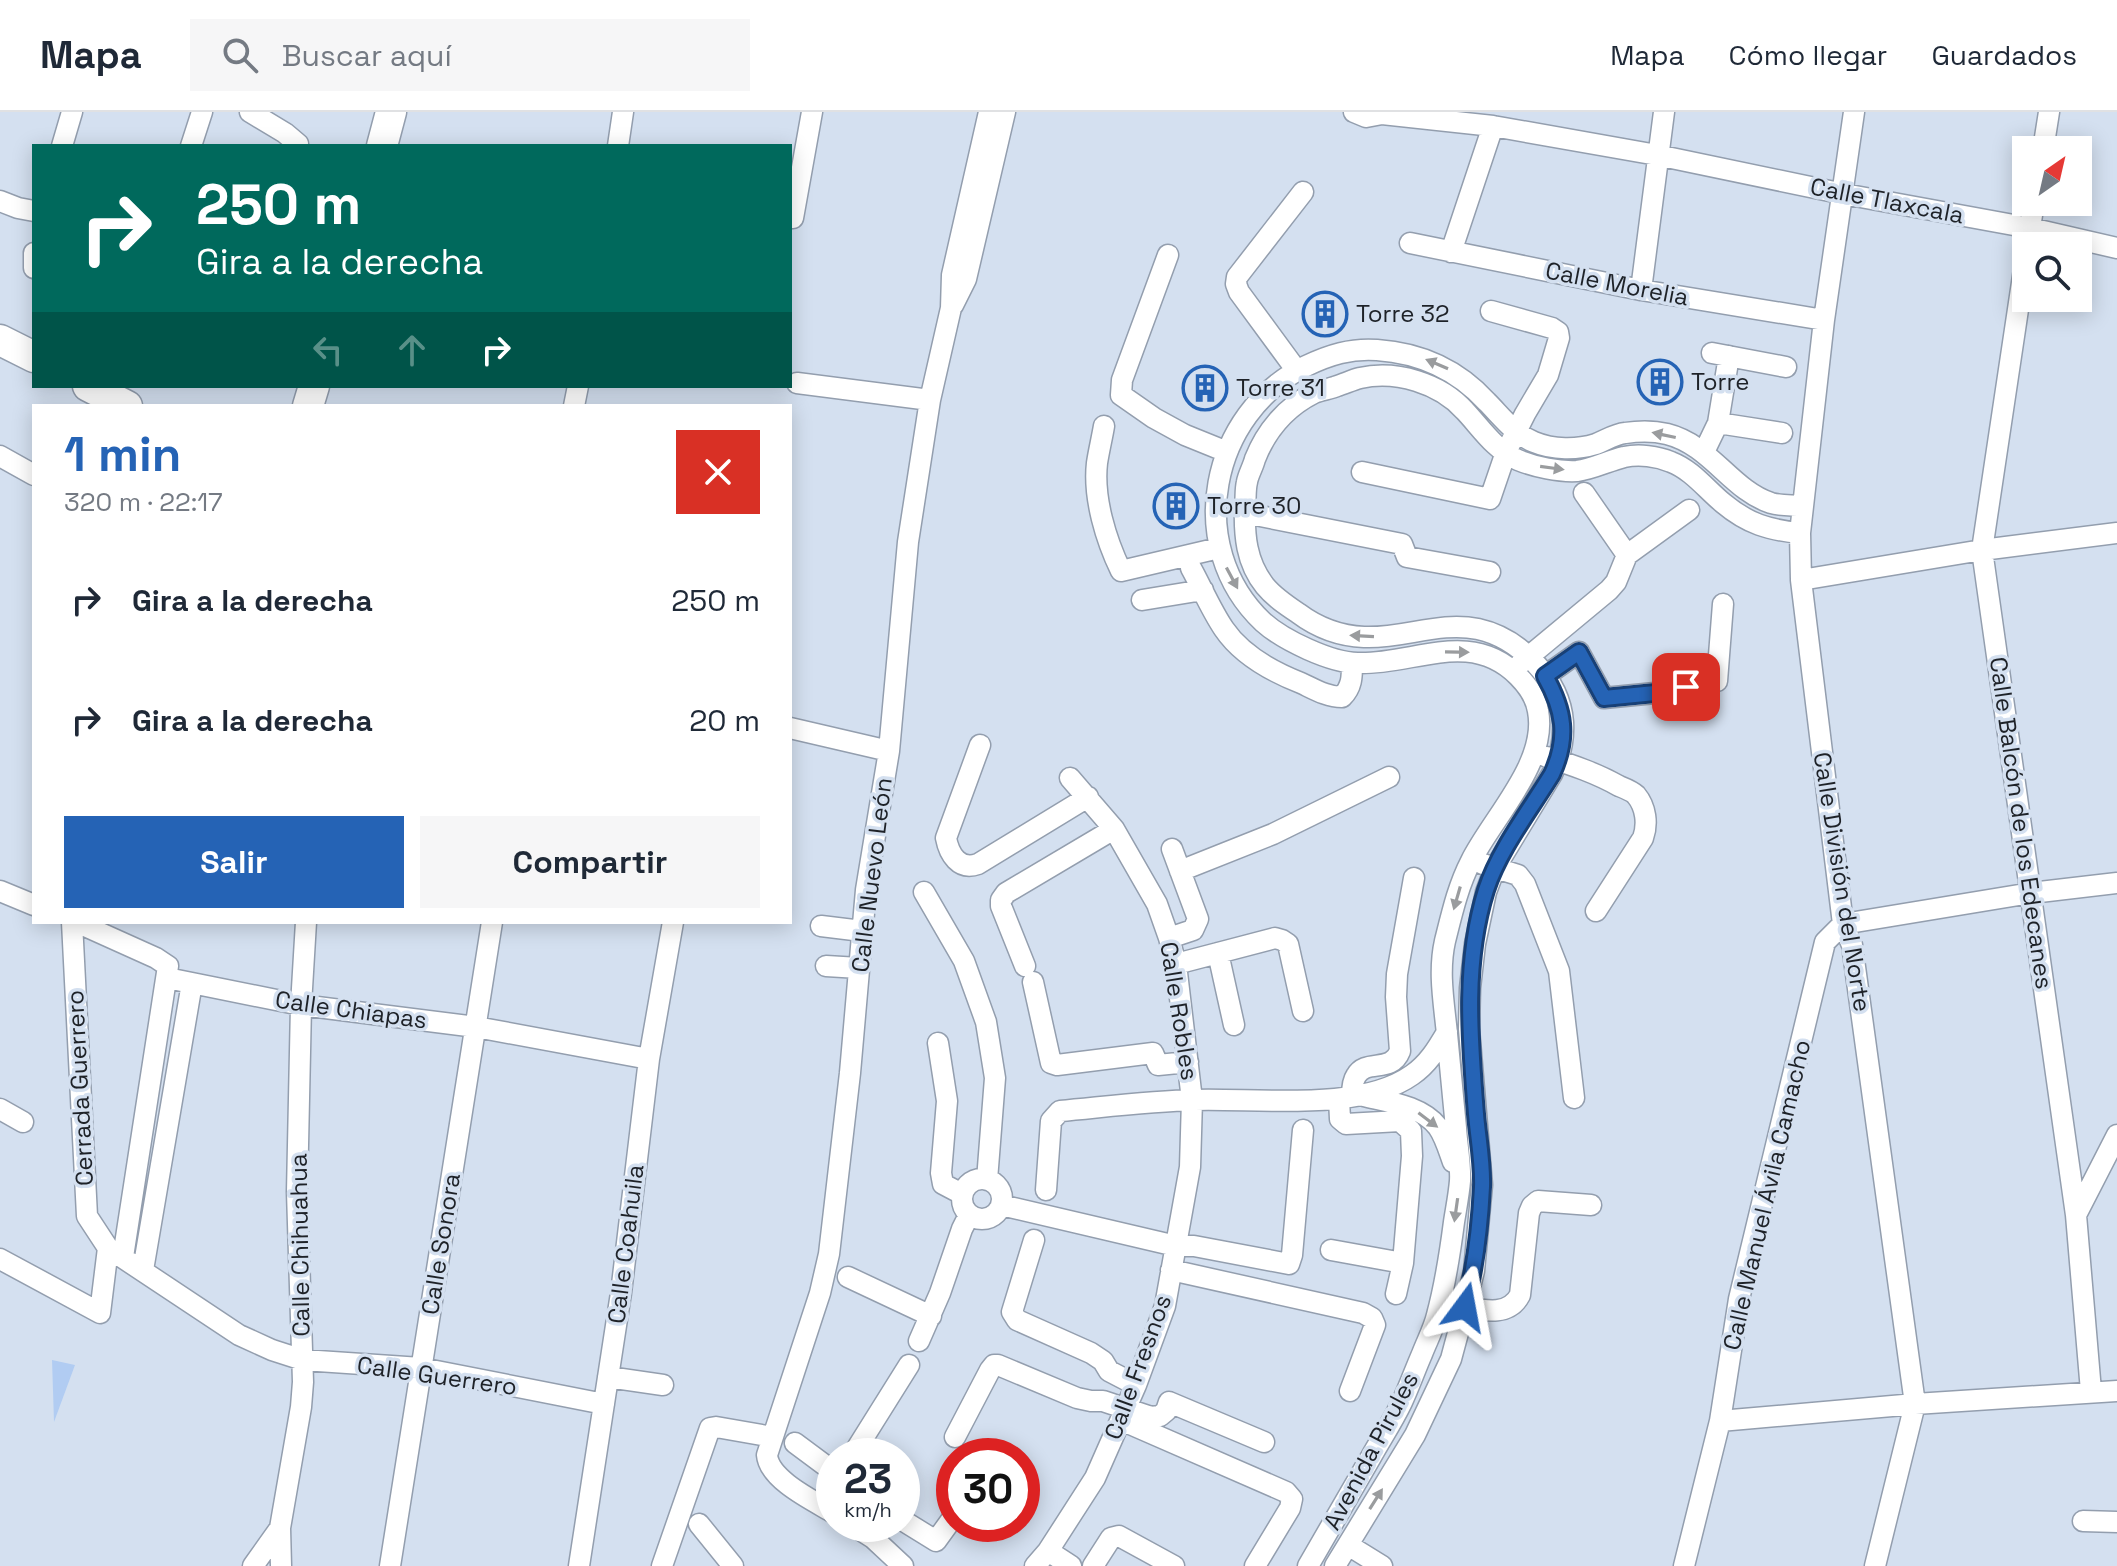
<!DOCTYPE html>
<html lang="es">
<head>
<meta charset="utf-8">
<style>
	:root { --surface:#fff; --page:#f6f6f7; --text:#1f2937; --muted:#747a83; --line:#e0e1e3; --accent:#2563b5 }
	body { margin:0; font-family:"Space Grotesk",sans-serif; background:var(--page); color:var(--text); height:100vh; display:flex; flex-direction:column; font-size:30px; white-space:nowrap }
	* { box-sizing:border-box; margin:0 }
	p { font-size:26px; color:var(--muted) }
	.icon { flex:none; width:44px; height:44px; fill:none; stroke:currentColor; stroke-width:2; stroke-linecap:round; stroke-linejoin:round }
	.map { position:relative; flex:1; overflow:hidden }
	.details { position:absolute; left:32px; top:292px; width:760px; height:520px; display:flex; flex-direction:column; background:var(--surface); border-radius:0px; box-shadow:0 4px 20px #0003 }
	.details>* { flex:none }
	.hud { position:absolute; left:32px; top:32px; width:760px; height:244px; border-radius:0px; box-shadow:0 4px 20px #0003; background:#00695c; color:#fff; overflow:hidden }
	.needle { width:52px; rotate:34deg }
	.controls { position:absolute; left:2012px; top:24px; display:grid; gap:16px }
	.controls a { display:grid; place-items:center; width:80px; height:80px; border-radius:0px; background:var(--surface); box-shadow:0 4px 20px #0003; font-size:40px }
	.speed { position:absolute; left:816px; top:1326px; display:flex; gap:16px; font-size:40px; font-weight:700; text-align:center }
	.speed>* { display:grid; place-content:center; width:104px; height:104px; border-radius:50%; background:var(--surface); box-shadow:0 4px 20px #0003; line-height:1 }
	.speed small { font-size:20px; font-weight:400 }
	.speed .limit { border:12px solid #d22; background:#fff; color:#111 }
	.pin { position:absolute; display:grid; place-items:center; width:68px; height:68px; color:#fff; margin:-34px; border-radius:16px; box-shadow:0 4px 12px #0006 }
	.me { position:absolute; width:88px; margin:-44px; rotate:13deg; stroke-linejoin:round; filter:drop-shadow(0 0 6px #0008) }
	.turn { display:flex; align-items:center; gap:28px; height:168px; padding:0 32px; font-size:36px }
	.turn .icon { width:104px; height:104px; stroke-width:2.5 }
	.turn b { display:block; font-size:56px; line-height:68px }
	.lanes { display:flex; align-items:center; height:76px; padding:0 32px; background:#0003; justify-content:center; gap:40px; direction:ltr }
	.lanes .off { opacity:.35 }
	.round { display:grid; place-items:center; flex:none; width:84px; height:84px; border-radius:0px; background:var(--page) }
	.head { display:flex; align-items:center; justify-content:space-between; height:136px; padding:0 32px }
	h1 { font-size:48px; font-weight:700; line-height:60px; color:var(--accent) }
	.button { display:flex; gap:16px; margin-top:auto; padding:16px 32px }
	.button a { flex:1; height:92px; border-radius:0px; background:var(--accent); color:#fff; font-size:32px; font-weight:700; line-height:92px; text-align:center }
	.button a+a { background:var(--page); color:var(--text) }
	ul { padding:0; list-style:none }
	li { display:flex; align-items:center; gap:24px; height:120px; padding:0 32px }
	li div { flex:1 }
	li b { display:block; font-size:30px }
	li em { font-style:normal }
	header { display:flex; align-items:center; gap:48px; box-sizing:border-box; height:112px; padding:0 40px; background:var(--surface); border-bottom:2px solid var(--line) }
	header strong { font-size:38px }
	nav { display:flex; gap:44px; margin-inline-start:auto; font-size:28px }
	.search { width:560px; height:72px; background:var(--page); display:flex; align-items:center; gap:20px; box-sizing:border-box; padding:0 28px; border-radius:0px; color:var(--muted); font-size:30px }
	.map>svg:first-child { display:block }
	.green { fill:#b1ccf2 }
	.lines { fill:none; stroke-linecap:round; stroke-linejoin:round }
	.street-casing { stroke:#939eae; stroke-width:23 }
	.secondary-casing { stroke:#939eae; stroke-width:33 }
	.street { stroke:#fff; stroke-width:20 }
	.secondary { stroke:#fff; stroke-width:30 }
	.oneway { fill:#9a9c9e }
	.route-casing { stroke:#184076; stroke-width:20 }
	.route { stroke:#2563b5; stroke-width:14 }
	.labels { text-anchor:middle; stroke-width:7; stroke-linejoin:round; paint-order:stroke }
	.street-label { font-size:24px; fill:#1e2228; stroke:#d4e0f0 }
	.poi-label { font-size:24px; fill:#1e2228; stroke:#d4e0f0; text-anchor:start }
</style>
</head>
<body>
<header>
<strong>Mapa</strong>
<div class="search"><svg class="icon" aria-label="search" viewBox="0 0 24 24"><circle cx="10" cy="10" r="6"/><path d="M15 15l6 6"/></svg>Buscar aquí</div>
<nav><a>Mapa</a><a>Cómo llegar</a><a>Guardados</a></nav>
</header>
<div class="map">
<svg width="2117" height="1454" viewBox="0 0 2117 1454">
	<rect width="100%" height="100%" fill="#d4e0f0"/>
	<path class="green" d="M52,1248L75,1253L54,1310Z"/>
	<g class="lines">
		<g class="street-casing">
			<path id="street" d="M250,0L285,21L298,32V34
				M1354,0L1366,5L1382,2L1493,14L1657,43L1844,82L2030,116L2117,136
				M1854,0L1824,208L1800,421L1801,468L1843,812L1852,833L1915,1292L1875,1454
				M62,34L72,0
				M191,34L202,0
				M618,34L623,0
				M2043,38L2049,0
				M0,89L18,96L34,99
				M793,106L812,0
				M2028,129L2034,90
				M1410,131L1641,178L1824,208
				M1451,140L1493,14
				M34,141V156
				M1168,143L1122,268L1121,283L1154,306L1185,323L1227,340
				M2026,144L1982,438L2076,1103L2091,1279
				M1641,178L1664,0
				M953,193L966,167L1005,0
				M1712,241L1786,255
				M1297,259L1239,180L1236,172L1237,165L1303,80
				M797,271L930,288
				M574,294L578,274
				M1718,311L1782,321
				M1104,314C1102,326 1099,338 1097,351C1093,386 1106,428 1121,459L1219,436
				M1704,340L1718,311L1729,244
				M0,344L34,363
				M1362,360L1490,387L1506,340L1525,302L1548,263L1559,226L1558,220L1552,216L1491,199
				M1584,381L1627,443
				M1245,401L1402,432L1407,445L1490,460
				M1191,456C1202,476 1211,498 1224,517C1241,542 1273,560 1301,571C1314,577 1327,585 1342,585C1352,575 1352,565 1352,552
				M1801,468L1982,438L2117,421
				M1142,488L1203,478
				M1521,551L1609,478L1616,470L1627,443L1689,398
				M1545,564L1579,540L1604,586L1655,581L1717,569L1723,492
				M790,616L889,639
				M980,633L946,726C949,742 959,759 978,752L1088,685
				M1547,645C1572,653 1596,661 1619,674C1624,676 1632,679 1636,683C1646,695 1648,712 1643,726L1596,799
				M1483,752L1518,763L1525,772L1559,859L1574,986
				M1180,759L1273,722L1389,665
				M0,779L34,793
				M924,780L964,849L986,910L995,966L987,1068
				M72,810L87,1104L108,1136L239,1223L272,1238L303,1248L421,1256L604,1292
				M76,810L156,846L168,854L123,1145
				M821,814L862,819
				M1169,826L1193,818L1198,807L1172,737
				M1218,841L1234,913
				M1176,852L1275,826L1282,828L1288,832L1303,899
				M826,854L859,856
				M1025,854L1001,794V788L1006,781L1114,717
				M167,866L301,893L476,915L649,947
				M1033,870L1051,951L1057,953L1153,941L1158,953L1188,950
				M938,931L947,989L941,1061L943,1072L962,1082
				M1352,984C1352,978 1352,970 1356,964C1366,946 1391,962 1400,939L1396,885L1397,862L1414,766
				M1364,984C1389,990 1422,994 1438,1015C1445,1025 1449,1039 1453,1050
				M1339,987L1340,1007L1346,1012L1400,1009L1411,1019L1412,1044L1403,1151L1396,1182
				M0,997L23,1010
				M962 1087a20 20 0 1 1 40 0a20 20 0 1 1-40 0Z
				M1046,1078L1051,1009L1060,999C1104,995 1150,989 1195,988C1258,986 1360,1000 1412,963C1428,952 1437,937 1447,920
				M1001,1093L1176,1134H1194L1289,1152L1292,1143L1303,1018
				M2076,1103L2117,1023
				M1034,1128L1012,1200L1017,1208L1091,1241L1103,1249L1109,1259L1136,1273
				M1331,1138L1403,1151
				M0,1147L100,1201L108,1136
				M143,1158L192,871
				M1171,1158L1363,1201L1372,1206L1375,1213L1350,1279
				M848,1165L931,1204
				M1465,1195C1486,1199 1509,1204 1520,1183L1529,1101L1532,1094L1538,1089L1591,1093
				M919,1229L940,1181L962,1117L969,1103
				M608,1265L663,1273
				M1121,1308L1286,1380L1292,1387L1290,1396L1255,1454
				M1720,1309L1915,1292L2117,1279
				M955,1325L990,1258L994,1253H998L1077,1286L1091,1289H1103L1151,1305L1160,1304L1166,1299L1169,1290L1264,1330
				M795,1331L834,1360
				M852,1344L909,1253
				M834,1401C814,1389 769,1368 767,1343L820,1181L829,1142L850,961L866,778L889,639L908,430L930,288L951,196L952,163L989,0
				M902,1408L936,1429L954,1404
				M2083,1409L2117,1410
				M699,1412L733,1454
				M851,1412L873,1426L903,1454
				M1348,1433L1382,1454
				M1048,1439L1071,1454
				M253,1454L280,1416
				M281,1454L280,1416L301,1295L303,1270L297,1080L301,893L306,810
				M390,1454L492,810
				M579,1454L621,1181L649,947L673,810
				M662,1454L710,1316L716,1315L773,1325
				M1035,1454L1048,1439L1095,1366L1136,1273L1165,1194L1190,1055L1192,988L1176,852L1169,826L1157,792L1114,717L1070,666
				M1093,1454L1111,1426L1119,1424L1174,1454
				M1308,1454C1329,1418 1350,1382 1371,1345C1381,1327 1393,1309 1402,1290C1409,1275 1415,1258 1422,1242C1427,1229 1434,1216 1437,1203C1445,1173 1450,1141 1454,1110C1456,1097 1459,1082 1460,1069C1461,1052 1457,1033 1456,1016C1453,985 1450,954 1447,922C1444,891 1438,860 1445,829C1452,801 1458,774 1471,749C1493,705 1548,651 1538,599C1536,586 1527,573 1518,564C1470,516 1414,553 1358,551C1331,551 1283,528 1263,510C1183,434 1210,301 1306,254C1329,243 1351,236 1377,238C1421,241 1457,257 1487,290C1502,305 1514,322 1534,330C1553,338 1577,338 1596,332C1606,328 1615,322 1625,321C1638,319 1655,319 1667,322C1711,333 1731,378 1771,391C1781,394 1792,393 1802,394
				M1335,1454L1415,1323L1451,1247L1465,1195L1474,1159L1482,1073L1469,917L1470,876L1475,832L1486,780L1495,756L1552,662C1560,646 1564,628 1563,610C1560,567 1519,526 1478,517C1439,509 1403,527 1364,525C1339,524 1318,516 1298,501C1286,493 1274,485 1265,474C1246,450 1244,423 1245,394C1246,387 1245,378 1247,370C1248,363 1253,355 1255,347C1266,319 1286,295 1314,281C1321,278 1330,277 1337,274C1344,272 1352,268 1360,266C1396,258 1440,271 1465,299C1481,316 1495,338 1518,348C1535,355 1559,360 1577,359C1593,357 1608,349 1624,345C1639,342 1657,344 1671,350C1692,358 1706,377 1723,391C1748,412 1769,418 1800,421
				M1684,1454L1720,1309L1739,1187L1825,830L1843,812L2031,781L2117,771"/>
		</g>
		<g class="secondary-casing">
			<path id="secondary" d="M382,34L391,0
				M0,228L34,245
				M88,274L127,294
				M308,294L314,274"/>
		</g>
		<use href="#street" class="street"/>
		<use href="#secondary" class="secondary"/>
	</g>
	<defs><path id="oneway-solid" d="M-6-.8H1V-3.2L6.5 0L1 3.2V.8H-6Z" transform="scale(2)"/></defs>
	<g class="oneway">
		<use href="#oneway-solid" transform="translate(1437 252) rotate(-157)"/>
		<use href="#oneway-solid" transform="translate(1664 323) rotate(-168)"/>
		<use href="#oneway-solid" transform="translate(1552 356) rotate(8)"/>
		<use href="#oneway-solid" transform="translate(1232 466) rotate(62)"/>
		<use href="#oneway-solid" transform="translate(1362 524) rotate(-177)"/>
		<use href="#oneway-solid" transform="translate(1457 540) rotate(1)"/>
		<use href="#oneway-solid" transform="translate(1457 786) rotate(106)"/>
		<use href="#oneway-solid" transform="translate(1428 1008) rotate(37)"/>
		<use href="#oneway-solid" transform="translate(1456 1098) rotate(98)"/>
		<use href="#oneway-solid" transform="translate(1376 1387) rotate(-58)"/>
	</g>
	<g class="lines">
		<g class="route-casing">
			<path id="route" d="M1465,1195C1475,1156 1480,1115 1482,1075C1483,1051 1478,1026 1476,1002C1470,927 1463,851 1486,778C1499,738 1530,698 1552,662C1569,625 1564,598 1545,564L1579,540L1604,586L1655,581L1686,575"/>
		</g>
		<use href="#route" class="route"/>
	</g>
	<defs>
		<g id="building-ring" transform="scale(2.3)"><circle r="9.5" fill="#d4e0f0" stroke="#2563b5" stroke-width="1.5"/><path d="M-4-6H4V6H1V3H-1V6H-4ZM-2.5-4.3h1.7v1.8h-1.7ZM.8-4.3h1.7v1.8H.8ZM-2.5-1h1.7V.8h-1.7ZM.8-1h1.7V.8H.8Z" fill="#2563b5"/></g>
	</defs>
	<g fill-rule="evenodd">
		<use href="#building-ring" x="1325" y="202"/>
		<use href="#building-ring" x="1660" y="270"/>
		<use href="#building-ring" x="1205" y="276"/>
		<use href="#building-ring" x="1176" y="394"/>
	</g>
	<g class="labels">
		<g class="street-label">
			<text transform="translate(1887 89) rotate(11)" y="8">Calle Tlaxcala</text>
			<text transform="translate(1617 172) rotate(11)" y="8">Calle Morelia</text>
			<text transform="translate(2021 711) rotate(82)" y="8">Calle Balcón de los Edecanes</text>
			<text transform="translate(872 763) rotate(-83)" y="8">Calle Nuevo León</text>
			<text transform="translate(1842 770) rotate(81)" y="8">Calle División del Norte</text>
			<text transform="translate(351 898) rotate(8)" y="8">Calle Chiapas</text>
			<text transform="translate(1179 899) rotate(81)" y="8">Calle Robles</text>
			<text transform="translate(80 976) rotate(-93)" y="8">Cerrada Guerrero</text>
			<text transform="translate(1767 1083) rotate(-77)" y="8">Calle Manuel Ávila Camacho</text>
			<text transform="translate(441 1132) rotate(-81)" y="8">Calle Sonora</text>
			<text transform="translate(626 1132) rotate(-83)" y="8">Calle Coahuila</text>
			<text transform="translate(300 1133) rotate(-91)" y="8">Calle Chihuahua</text>
			<text transform="translate(1138 1255) rotate(-70)" y="8">Calle Fresnos</text>
			<text transform="translate(437 1264) rotate(8)" y="8">Calle Guerrero</text>
			<text transform="translate(1371 1339) rotate(-62)" y="8">Avenida Pirules</text>
		</g>
		<g class="poi-label">
			<text x="1356" y="210">Torre 32</text>
			<text x="1691" y="278">Torre</text>
			<text x="1236" y="284">Torre 31</text>
			<text x="1207" y="402">Torre 30</text>
		</g>
	</g>
</svg>
<div class="controls">
<a><svg class="needle" viewBox="-14 -14 28 28"><path d="M0-13l5 13h-10z" fill="#e53935"/><path d="M0 13l5-13h-10z" fill="#747a83"/></svg></a>
<a><svg class="icon" aria-label="search" viewBox="0 0 24 24"><circle cx="10" cy="10" r="6"/><path d="M15 15l6 6"/></svg></a>
</div>
<div class="speed"><div>23<small>km/h</small></div><div class="limit">30</div></div>
<div class="pin" style="left:1686px;top:575px;background:#d93025"><svg class="icon" aria-label="arrive" viewBox="0 0 24 24"><path d="M6 21V4h12l-3 4 3 4H6"/></svg></div>
<svg class="me" style="left:1465px;top:1195px" viewBox="-20 -20 40 40"><path d="M0-17L14 15 0 8-14 15z" fill="#2563b5" stroke="#fff" stroke-width="4"/></svg>
<div class="hud">
<div class="turn"><svg class="icon" aria-label="right" viewBox="0 0 24 24"><path d="M7 20v-9h11M14 6l5 5-5 5"/></svg><div><b>250 m</b>Gira a la derecha</div></div>
<div class="lanes"><svg class="icon off" aria-label="left" viewBox="0 0 24 24"><path d="M17 20v-9H6M10 6l-5 5 5 5"/></svg><svg class="icon off" aria-label="ahead" viewBox="0 0 24 24"><path d="M12 20V5M6 11l6-6 6 6"/></svg><svg class="icon" aria-label="right" viewBox="0 0 24 24"><path d="M7 20v-9h11M14 6l5 5-5 5"/></svg></div>
</div>
<section class="details">
<div class="head"><div><h1>1 min</h1><p>320 m · 22:17</p></div><a class="round" style="background:#d93025;color:#fff"><svg class="icon" aria-label="close" viewBox="0 0 24 24"><path d="M6 6l12 12M18 6L6 18"/></svg></a></div>
<ul>
<li><svg class="icon" aria-label="right" viewBox="0 0 24 24"><path d="M7 20v-9h11M14 6l5 5-5 5"/></svg><div><b>Gira a la derecha</b></div><em>250 m</em></li>
<li><svg class="icon" aria-label="right" viewBox="0 0 24 24"><path d="M7 20v-9h11M14 6l5 5-5 5"/></svg><div><b>Gira a la derecha</b></div><em>20 m</em></li>
</ul>
<div class="button"><a>Salir</a><a>Compartir</a></div>
</section>
</div>
</body>
</html>
